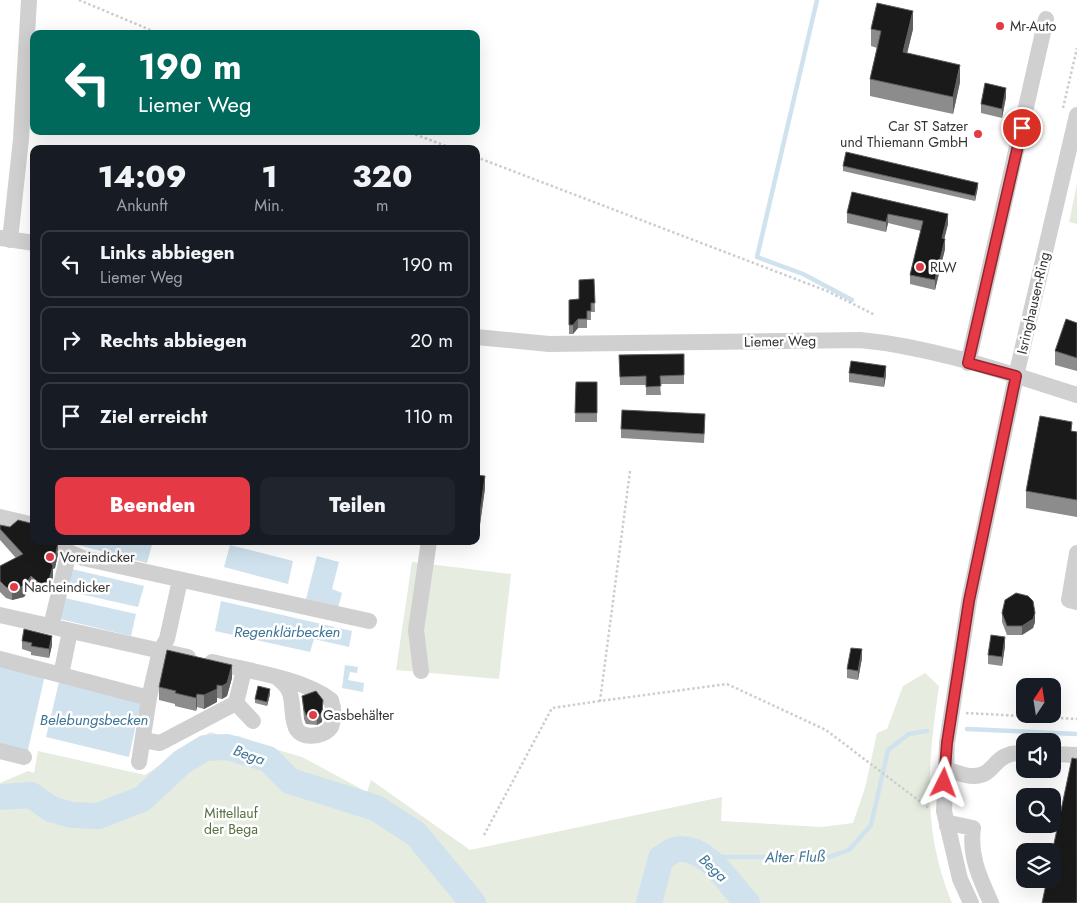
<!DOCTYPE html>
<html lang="de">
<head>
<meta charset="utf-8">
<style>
	:root { --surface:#171b24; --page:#20242c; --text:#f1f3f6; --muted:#9ea1a6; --line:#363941; --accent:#e63946 }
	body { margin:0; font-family:Jost,sans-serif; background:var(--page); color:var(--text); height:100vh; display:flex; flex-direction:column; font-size:19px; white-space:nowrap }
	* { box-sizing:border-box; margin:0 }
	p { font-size:16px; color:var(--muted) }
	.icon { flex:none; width:28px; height:28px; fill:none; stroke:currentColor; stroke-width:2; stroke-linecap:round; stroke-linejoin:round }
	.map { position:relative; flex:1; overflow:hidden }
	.side { position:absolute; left:30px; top:145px; width:450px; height:400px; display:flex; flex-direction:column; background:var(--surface); border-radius:10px; box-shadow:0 5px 20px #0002 }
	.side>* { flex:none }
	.top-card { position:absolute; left:30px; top:30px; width:450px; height:105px; border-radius:10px; box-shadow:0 5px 20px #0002; background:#00695c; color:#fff; overflow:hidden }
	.needle { width:32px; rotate:12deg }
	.buttons { position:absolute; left:1016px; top:678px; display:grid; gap:10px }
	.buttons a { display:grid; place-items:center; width:45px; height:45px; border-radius:10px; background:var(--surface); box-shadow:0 5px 20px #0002; font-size:25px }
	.pin { position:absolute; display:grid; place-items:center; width:42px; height:42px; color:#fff; margin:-21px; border:2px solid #fff; border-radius:50%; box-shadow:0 1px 5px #0007 }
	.me { position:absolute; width:55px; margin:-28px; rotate:3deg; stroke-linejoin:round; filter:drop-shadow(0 0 4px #0008) }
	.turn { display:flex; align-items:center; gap:18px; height:105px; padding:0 25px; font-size:22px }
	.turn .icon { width:65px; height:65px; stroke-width:2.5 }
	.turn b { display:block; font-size:35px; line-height:42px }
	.eta { display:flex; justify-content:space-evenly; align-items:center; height:85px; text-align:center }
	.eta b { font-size:30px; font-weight:800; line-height:35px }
	.action { display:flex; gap:10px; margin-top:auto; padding:10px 25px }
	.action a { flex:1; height:58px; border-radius:10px; background:var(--accent); color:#fff; font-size:20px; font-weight:800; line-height:58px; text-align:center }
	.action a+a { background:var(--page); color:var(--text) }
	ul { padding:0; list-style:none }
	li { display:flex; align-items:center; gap:15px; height:68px; margin:0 10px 8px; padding:0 15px; border:2px solid var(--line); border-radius:10px }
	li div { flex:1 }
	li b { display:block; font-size:19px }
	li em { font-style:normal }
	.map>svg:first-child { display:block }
	.green { fill:#e6ecdf }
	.water { fill:#cfe2ee }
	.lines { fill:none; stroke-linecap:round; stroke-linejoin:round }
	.stream { stroke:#cfe2ee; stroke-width:4.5 }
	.river { stroke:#cfe2ee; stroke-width:26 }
	.path { stroke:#cdcdcd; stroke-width:2.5; stroke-dasharray:2.5 2.5; stroke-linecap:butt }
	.minor { stroke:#d0d0d0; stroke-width:16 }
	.wall { fill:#8c8c8c }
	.shaded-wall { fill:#5f5f5f }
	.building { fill:#1a1a1a; stroke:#5f5f5f }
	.route-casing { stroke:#96252e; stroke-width:12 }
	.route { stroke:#e63946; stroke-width:9 }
	.poi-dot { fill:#e63946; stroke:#fff; stroke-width:2 }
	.labels { text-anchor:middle; stroke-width:5; stroke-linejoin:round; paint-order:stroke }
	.poi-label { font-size:14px; fill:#333; stroke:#fff; text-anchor:start }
	.street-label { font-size:14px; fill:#333; stroke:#fff }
	.park-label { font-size:14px; fill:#56703f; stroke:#fff }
	.water-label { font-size:15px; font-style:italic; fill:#3f7597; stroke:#fff }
</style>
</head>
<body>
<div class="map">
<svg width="1077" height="903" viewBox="0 0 1077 903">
	<rect width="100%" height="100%" fill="#fff"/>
	<path class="green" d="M1077,184V224L1069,222Z
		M412,562L511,574L499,679L396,670Z
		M925,673L939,686C928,763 921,828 952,903H0V783L28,771L34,773L38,751L145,775L210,732L223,736H239L271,748L302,757L367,792L371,780L470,850L722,797L721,821L822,827L853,823L865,788L877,733L887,729L903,686Z"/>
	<path class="water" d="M79,541H153L147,563L78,545Z
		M230,545L293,561L288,584L224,567Z
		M317,556L339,562L332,589L342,593L338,608L306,599Z
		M72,569L144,586L138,607L67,591Z
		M65,598L136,614L131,636L60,619Z
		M221,601L352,631L349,647L314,639L310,652L215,631Z
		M0,665L45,675L27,754L0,748Z
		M345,665L358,667L357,673L350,672L348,680L364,683L363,692L342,688Z
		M59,682L141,702L129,757L46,737Z"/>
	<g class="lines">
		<path class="stream" d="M817,0L757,257L803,274L852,300
			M967,729L1077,734
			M705,857H829L849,850L871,825L888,750L909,734L927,731"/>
		<path class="river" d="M0,797L31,795L51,809L72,815L98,816L142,799L182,762L205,748L227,747L268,759L290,781L376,808L416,834L473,903
			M649,903L661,858C667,855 673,849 679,849C708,847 729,884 747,903"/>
		<path class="path" d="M79,0L160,34
			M1063,108L1077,48
			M406,131L454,149
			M476,157L793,278L827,291L875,315
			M630,471L600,701L727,684L826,730L930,809
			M966,713L1077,719
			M484,835L552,708L600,701"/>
		<path class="minor" d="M0,238L34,243
			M10,240L21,139L29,0
			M476,337L549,344L860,340C934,347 1007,373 1077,395
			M968,363L1046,19
			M0,517L34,525
			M61,541L69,552L83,558L369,621
			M1077,553L1069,600L1077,602
			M0,615L188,657
			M51,626L69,552
			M0,659L149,698
			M212,662C248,671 302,678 331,700C334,709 335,717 331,727C328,731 323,734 318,735C284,741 297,707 289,691C287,686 282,682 279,679
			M244,670L236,703L253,721
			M421,671L416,630L429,541
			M61,675L70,631
			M143,740L160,743L236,703
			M0,751L24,757
			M1052,754L1077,755
			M139,762L149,698L160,651L167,639L180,580
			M945,769C953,771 966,777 975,776C997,775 992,751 1025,753
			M947,826L954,824L973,828C969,856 980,878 991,903
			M971,903L960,879L944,811L947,743L969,601L1016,376L1077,115"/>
	</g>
	<path class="wall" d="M871,29H913L907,53L960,82L953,114L870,96V79L877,48L871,46Z
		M1006,97L1002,118L981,113V104Z
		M843,166L978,187L975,201L843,171Z
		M852,192L948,224L944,239L945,249L935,290L910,284V275L921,231L888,223L886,232L847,223V213Z
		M594,279L595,312H591V320H587V328H578L573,334H569V300L579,299Z
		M1077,323V371L1055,365V351Z
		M684,354V384H660L661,395H646V385H620L619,355Z
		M849,373L886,375L884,387L849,382Z
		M576,382H597V422H575Z
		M705,423L704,443L621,438V429Z
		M1072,431L1077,432V517L1026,508V491Z
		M476,475L485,488L478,539L476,538Z
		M0,525L58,554L55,568L53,569V577L48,594H39L31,587L24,597L12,600L6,598L0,592V566L16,558L0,540Z
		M1002,613L1035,622L1033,628L1022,635H1007L1002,622Z
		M22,641L52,645L49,658L31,655V652L22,649Z
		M1005,646L1002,666L988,664V655Z
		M862,658L858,680L847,678V669Z
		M232,678L227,696L222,699L217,698V702L204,709L197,707L196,711L175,706V704L159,700V687Z
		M270,694L267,706L255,703V699Z
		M302,696L323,709L322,722L317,725L306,724L304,719Z"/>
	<path class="shaded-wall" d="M913,11V29L903,70V52Z
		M960,65V82L953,114V97Z
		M1006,88V97L1002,118V109Z
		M978,183V187L975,201V196Z
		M888,214V223L886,232V222Z
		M948,214V224L942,248V238Z
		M945,239V249L935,290V280Z
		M578,319V328L573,334V325Z
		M886,366V375L884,387V378Z
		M485,476V488L478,539V527Z
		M58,543V554L55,568L53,569V577L48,594L49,561Z
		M31,576V587L24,597L12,600V589Z
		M1035,613V622L1033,628L1022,635V626Z
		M52,636V645L49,658V649Z
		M1005,637V646L1002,666V657Z
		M862,649V658L858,680V671Z
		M232,665V678L227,696L222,699V686Z
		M217,685V702L204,709V695Z
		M270,689V694L267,706V702Z
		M197,694V707L196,711V698Z
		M323,700L322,722L317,725V716Z"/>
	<path class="building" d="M877,3L913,11L903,52L960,65L953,97L870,79L881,31L871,29Z
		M985,83L1006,88L1002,109L981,104Z
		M846,152L978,183L975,196L843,166Z
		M852,192L948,214L942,238L945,239L935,280L910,275L923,221L888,214L886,222L847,213Z
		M594,279L595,303H591V311H587V319H578L573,325H569V300L579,299V280Z
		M1066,319L1077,323V358L1055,351Z
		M684,354V375L660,376L661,386L646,387V376L620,377L619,355Z
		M851,361L886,366L884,378L849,373Z
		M576,382H597V413H575Z
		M622,410L705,414L704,434L621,429Z
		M1040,416L1072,422L1071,431L1077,432V500L1026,491Z
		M476,475L485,476L478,527L476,526Z
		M18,520L34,524V541H57L58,543L55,557L49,561L53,566L48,583H39L31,576L24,586L12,589L6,587L0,581V566L23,554L0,529V525L10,527Z
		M1016,593L1028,596L1033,601L1035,613L1033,619L1022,626H1007L1002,613L1005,600Z
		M24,629L52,636L49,649L31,646L32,643L22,641Z
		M991,635L1005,637L1002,657L988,655Z
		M851,648L862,649L858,671L847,669Z
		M167,650L232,665L227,683L222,686L217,685V689L204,695L197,694L196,698L175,693L176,691L159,687Z
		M258,686L270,689L267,702L255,699Z
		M316,691L323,700L322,713L317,716L306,715L304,710L302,696Z
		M1072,758L1077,759V903H1042L1047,879H1052V853Z"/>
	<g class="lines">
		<g class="route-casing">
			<path id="route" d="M944,783L947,743L969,601L1016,376L968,363L1022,128"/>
		</g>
		<use href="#route" class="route"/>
	</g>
	<g class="poi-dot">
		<circle cx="1000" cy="26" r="5"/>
		<circle cx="978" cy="134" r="5"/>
		<circle cx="920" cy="267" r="5"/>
		<circle cx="50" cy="557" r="5"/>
		<circle cx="14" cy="587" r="5"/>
		<circle cx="313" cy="715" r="5"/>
	</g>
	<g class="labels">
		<g class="poi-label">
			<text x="1010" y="31">Mr-Auto</text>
			<text x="968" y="131" text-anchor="end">Car ST Satzer<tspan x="968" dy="16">und Thiemann GmbH</tspan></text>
			<text x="930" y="272">RLW</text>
			<text x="60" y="562">Voreindicker</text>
			<text x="24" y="592">Nacheindicker</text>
			<text x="323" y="720">Gasbehälter</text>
		</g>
		<g class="street-label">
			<text transform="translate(1033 303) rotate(-77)" y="5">Isringhausen-Ring</text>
			<text transform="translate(780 341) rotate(-1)" y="5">Liemer Weg</text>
		</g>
		<g class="park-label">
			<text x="231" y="818">Mittellauf<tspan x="231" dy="16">der Bega</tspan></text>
		</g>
		<g class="water-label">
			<text x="287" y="637">Regenklärbecken</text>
			<text x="94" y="725">Belebungsbecken</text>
			<text transform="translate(249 755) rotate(20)" y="5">Bega</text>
			<text transform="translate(795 857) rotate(-1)" y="5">Alter Fluß</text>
			<text transform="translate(713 868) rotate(44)" y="5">Bega</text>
		</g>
	</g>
</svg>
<div class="buttons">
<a><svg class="needle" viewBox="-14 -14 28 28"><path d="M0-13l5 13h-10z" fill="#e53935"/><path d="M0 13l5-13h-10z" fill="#9ea1a6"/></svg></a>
<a><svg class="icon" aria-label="sound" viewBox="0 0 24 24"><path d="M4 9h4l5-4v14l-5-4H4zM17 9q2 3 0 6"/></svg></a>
<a><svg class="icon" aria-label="search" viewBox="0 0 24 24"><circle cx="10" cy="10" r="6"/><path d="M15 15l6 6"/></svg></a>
<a><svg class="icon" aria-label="layers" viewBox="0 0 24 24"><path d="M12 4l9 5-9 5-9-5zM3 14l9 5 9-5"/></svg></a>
</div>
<div class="pin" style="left:1022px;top:128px;background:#d93025"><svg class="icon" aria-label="arrive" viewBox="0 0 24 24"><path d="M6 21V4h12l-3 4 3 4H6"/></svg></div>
<svg class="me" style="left:944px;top:783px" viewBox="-20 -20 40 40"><path d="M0-17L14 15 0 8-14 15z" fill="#e63946" stroke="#fff" stroke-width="4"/></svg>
<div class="top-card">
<div class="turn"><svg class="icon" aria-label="left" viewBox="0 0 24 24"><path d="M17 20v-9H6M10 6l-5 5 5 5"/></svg><div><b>190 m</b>Liemer Weg</div></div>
</div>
<section class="side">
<div class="eta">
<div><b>14:09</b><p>Ankunft</p></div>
<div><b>1</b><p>Min.</p></div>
<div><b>320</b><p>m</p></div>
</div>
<ul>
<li><svg class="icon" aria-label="left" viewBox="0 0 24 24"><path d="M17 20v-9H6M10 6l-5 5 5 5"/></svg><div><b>Links abbiegen</b><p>Liemer Weg</p></div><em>190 m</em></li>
<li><svg class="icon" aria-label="right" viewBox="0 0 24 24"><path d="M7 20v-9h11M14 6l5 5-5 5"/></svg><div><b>Rechts abbiegen</b></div><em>20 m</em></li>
<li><svg class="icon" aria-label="arrive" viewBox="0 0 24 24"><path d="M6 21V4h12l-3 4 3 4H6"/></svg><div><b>Ziel erreicht</b></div><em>110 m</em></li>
</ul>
<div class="action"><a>Beenden</a><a>Teilen</a></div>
</section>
</div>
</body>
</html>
